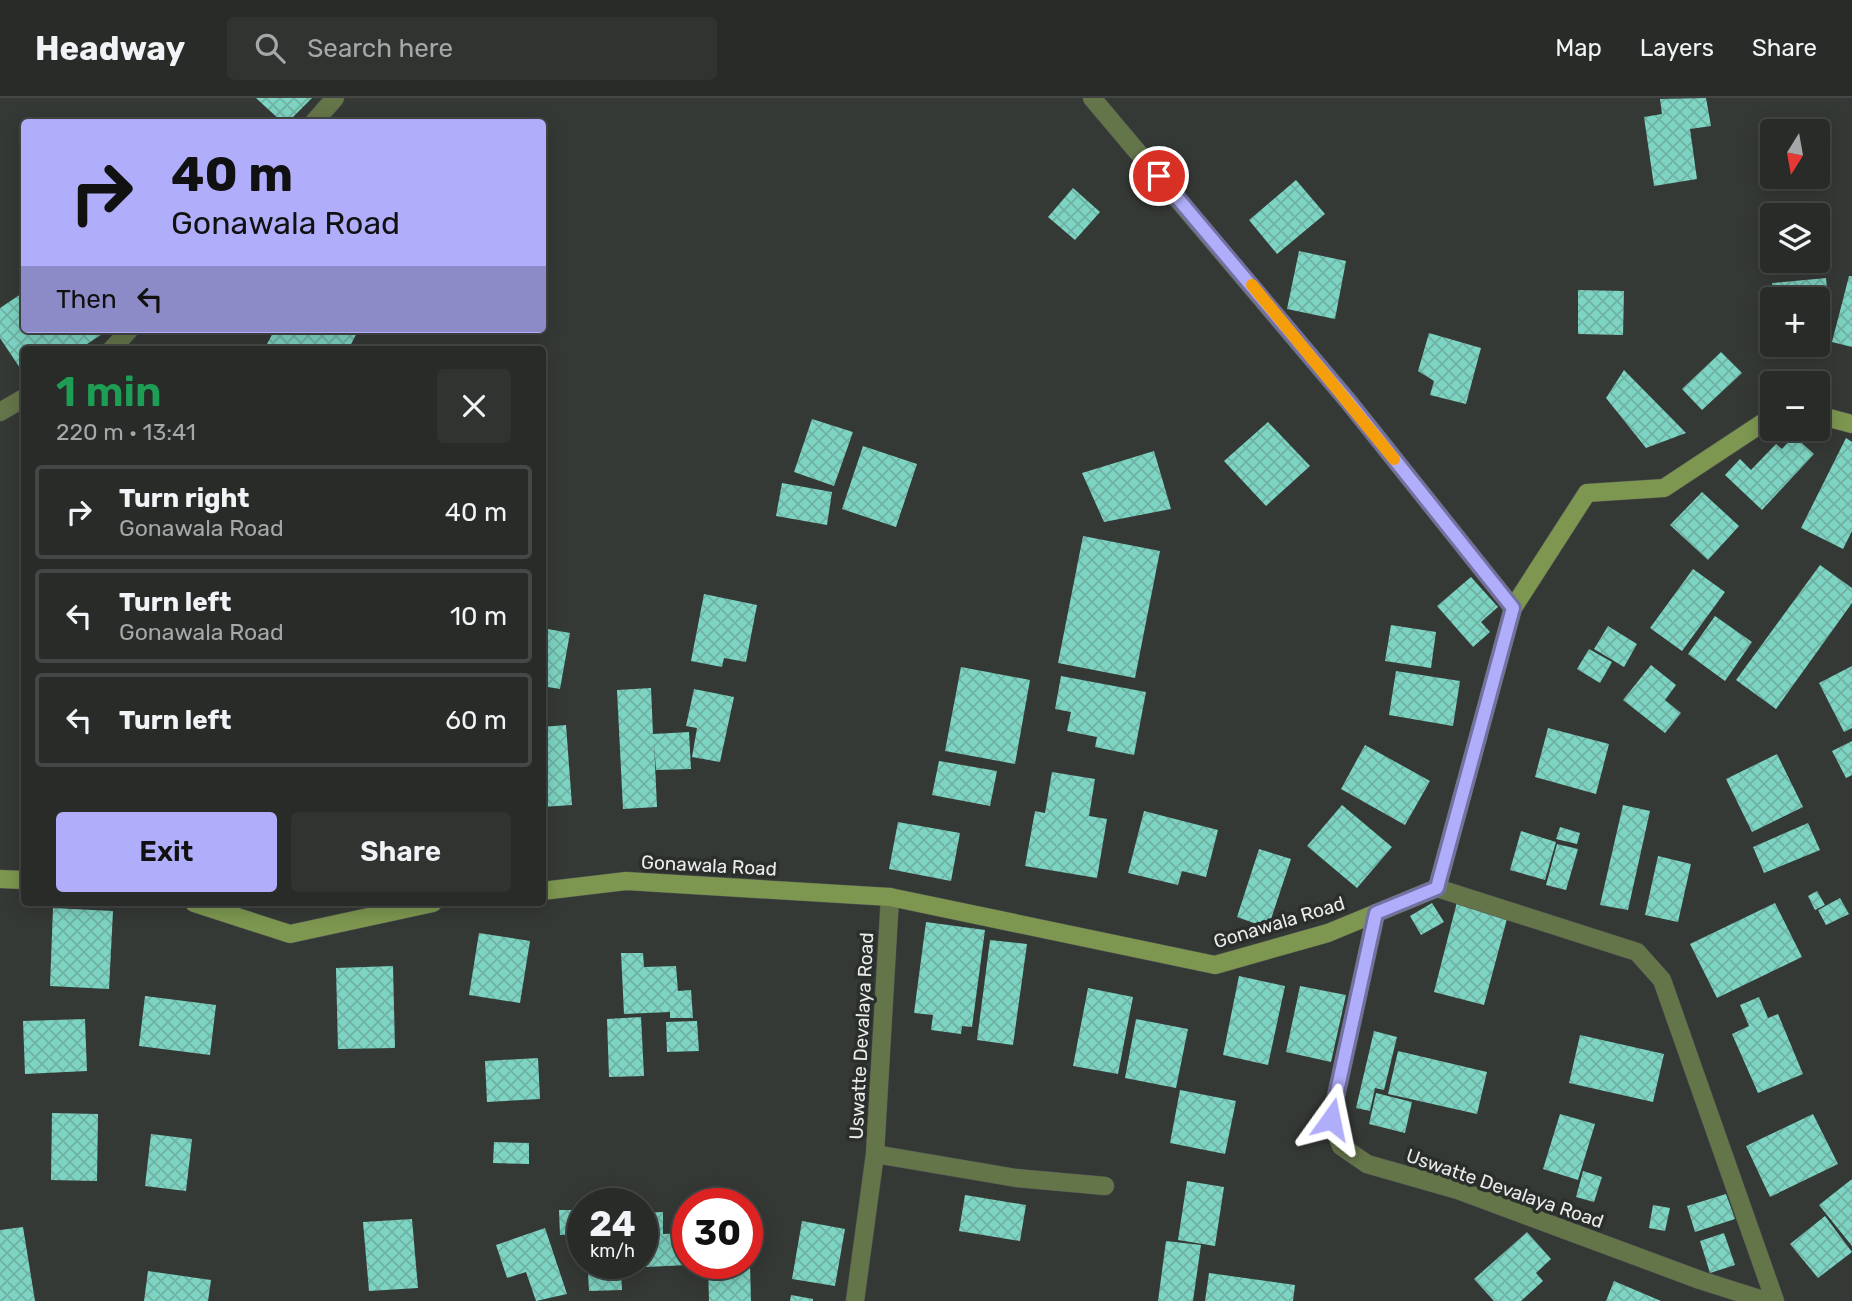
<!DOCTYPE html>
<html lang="en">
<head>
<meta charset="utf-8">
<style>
	:root { --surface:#282b28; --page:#303330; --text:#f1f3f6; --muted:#a5a7a8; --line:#444745; --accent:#b0aefa }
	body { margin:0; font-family:Rubik,sans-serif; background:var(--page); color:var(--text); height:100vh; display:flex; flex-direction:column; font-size:26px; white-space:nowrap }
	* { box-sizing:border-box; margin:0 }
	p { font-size:23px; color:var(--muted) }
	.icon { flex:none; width:38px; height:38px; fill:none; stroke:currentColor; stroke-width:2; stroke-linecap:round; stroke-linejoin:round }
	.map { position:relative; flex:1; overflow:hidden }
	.drawer { position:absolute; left:21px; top:248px; width:525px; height:560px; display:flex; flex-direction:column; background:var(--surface); border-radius:7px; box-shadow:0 4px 18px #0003,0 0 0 2px var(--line) }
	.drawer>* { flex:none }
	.guide { position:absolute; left:21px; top:21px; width:525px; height:214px; border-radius:7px; box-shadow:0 4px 18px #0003,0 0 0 2px var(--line); background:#b0aefa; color:#111; overflow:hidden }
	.needle { width:46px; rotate:191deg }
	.fabs { position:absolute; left:1760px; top:21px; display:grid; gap:14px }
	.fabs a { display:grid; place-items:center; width:70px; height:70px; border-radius:7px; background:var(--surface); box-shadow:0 4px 18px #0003,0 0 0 2px var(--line); font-size:35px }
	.speed { position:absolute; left:567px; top:1090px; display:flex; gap:14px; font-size:35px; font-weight:700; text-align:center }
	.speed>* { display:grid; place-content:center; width:91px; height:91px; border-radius:50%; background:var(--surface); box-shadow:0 4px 18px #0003,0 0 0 2px var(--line); line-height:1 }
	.speed small { font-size:18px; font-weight:400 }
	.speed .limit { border:10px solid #d22; background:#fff; color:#111 }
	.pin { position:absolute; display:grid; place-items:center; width:60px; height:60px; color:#fff; margin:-30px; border:4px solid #fff; border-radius:50%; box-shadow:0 2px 7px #0007 }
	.me { position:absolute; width:77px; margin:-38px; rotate:12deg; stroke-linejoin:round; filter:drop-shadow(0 0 5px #0008) }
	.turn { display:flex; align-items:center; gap:24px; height:147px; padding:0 35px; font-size:32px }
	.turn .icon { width:91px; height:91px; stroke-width:2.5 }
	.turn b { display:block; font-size:49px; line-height:60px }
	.then { display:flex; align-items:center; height:66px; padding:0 35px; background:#0003; gap:14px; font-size:26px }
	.round { display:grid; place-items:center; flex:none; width:74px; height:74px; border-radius:7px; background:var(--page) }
	.head { display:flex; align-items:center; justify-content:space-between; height:119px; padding:0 35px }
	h1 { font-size:42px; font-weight:600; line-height:52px; color:#1e9e55 }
	.button { display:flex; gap:14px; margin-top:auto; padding:14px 35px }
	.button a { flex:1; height:80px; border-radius:7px; background:var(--accent); color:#111; font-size:28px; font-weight:600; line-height:80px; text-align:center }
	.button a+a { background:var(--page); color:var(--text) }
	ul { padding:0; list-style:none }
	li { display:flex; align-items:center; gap:21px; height:94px; margin:0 14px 10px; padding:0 21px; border:4px solid var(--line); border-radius:7px }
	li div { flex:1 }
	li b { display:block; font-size:26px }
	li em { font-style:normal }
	header { display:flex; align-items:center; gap:42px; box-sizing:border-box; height:98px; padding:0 35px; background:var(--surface); border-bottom:2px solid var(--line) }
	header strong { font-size:33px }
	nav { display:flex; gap:38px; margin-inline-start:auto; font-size:24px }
	.search { width:490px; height:63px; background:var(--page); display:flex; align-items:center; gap:18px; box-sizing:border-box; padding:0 24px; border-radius:7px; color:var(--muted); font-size:26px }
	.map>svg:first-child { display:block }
	.building { fill:url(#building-cross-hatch) }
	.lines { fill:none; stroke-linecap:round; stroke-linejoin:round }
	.street-casing { stroke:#525653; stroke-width:19 }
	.secondary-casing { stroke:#525653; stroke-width:19 }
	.street { stroke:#65754a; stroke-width:18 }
	.secondary { stroke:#7d9750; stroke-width:18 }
	.route-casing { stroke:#7271a2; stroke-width:18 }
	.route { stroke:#b0aefa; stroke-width:12 }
	.slow { stroke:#f59e0b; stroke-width:12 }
	.labels { text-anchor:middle; stroke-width:7; stroke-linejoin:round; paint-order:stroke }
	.street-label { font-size:19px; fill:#e9ecea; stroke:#2b2f2c }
</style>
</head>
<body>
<header>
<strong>Headway</strong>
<div class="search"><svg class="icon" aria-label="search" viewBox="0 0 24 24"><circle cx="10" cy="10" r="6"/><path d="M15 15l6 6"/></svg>Search here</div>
<nav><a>Map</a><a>Layers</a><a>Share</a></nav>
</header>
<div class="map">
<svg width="1852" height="1203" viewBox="0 0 1852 1203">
	<defs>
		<pattern id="building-cross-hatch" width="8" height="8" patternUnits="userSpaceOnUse" patternTransform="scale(1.75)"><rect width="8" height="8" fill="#7dd4c2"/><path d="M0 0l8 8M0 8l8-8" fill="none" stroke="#6fb1a3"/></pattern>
	</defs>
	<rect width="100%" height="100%" fill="#353936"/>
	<path class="building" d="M256,0H312L288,24H282Z
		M1706,0L1711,28L1690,31L1697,81L1654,88L1644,19L1662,16L1660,1Z
		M1296,82L1325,116L1277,156L1249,122Z
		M1073,90L1100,114L1075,142L1048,119Z
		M1299,153L1346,163L1335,221L1287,211Z
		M1849,178H1852V249L1832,244Z
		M1826,180L1832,244L1818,246V201H1774L1772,185Z
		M1578,192L1624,193L1623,237L1578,236Z
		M24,194V231H110L78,252H24V276L0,240V210Z
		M275,231H359L348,252H277L267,246Z
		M1429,235L1481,250L1466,306L1430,297L1434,283L1418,273Z
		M1721,254L1742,275L1702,312L1682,291Z
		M1624,272L1686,335L1646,350L1606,300Z
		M812,321L853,334L834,388L794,374Z
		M1268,324L1310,368L1266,408L1224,363Z
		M1794,338L1814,356L1762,412L1725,377L1740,361L1751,372L1776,346L1782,351Z
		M1846,340L1852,344V433L1843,451L1801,430Z
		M863,348L917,366L896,429L842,411Z
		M1154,353L1171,411L1104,424L1082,375Z
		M782,385L832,394L827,427L776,418Z
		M1702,394L1739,428L1708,462L1670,427Z
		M1083,438L1160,453L1135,580L1058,565Z
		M1820,467L1852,490V505L1776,611L1736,582Z
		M1693,471L1725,494L1682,553L1650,530Z
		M1471,479L1498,509L1481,524L1490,534L1473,549L1437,508Z
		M704,496L757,507L746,564L724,560L722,569L691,563Z
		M1715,518L1752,544L1725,583L1688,556Z
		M1391,527L1436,534L1431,570L1385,563Z
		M1608,528L1637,546L1624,569L1594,551Z
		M542,530L570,535L560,591L542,588Z
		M1589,551L1612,564L1600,585L1577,571Z
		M1651,567L1676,587L1665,602L1681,615L1665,635L1623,602Z
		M1852,568V630L1844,634L1819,585Z
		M961,569L1030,582L1015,666L945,653Z
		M1396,573L1460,583L1453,628L1389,617Z
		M1061,578L1146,594L1134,657L1095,649L1097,639L1067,633L1071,614L1055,611Z
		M651,590L653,636L689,634L691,671L656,672L654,645L657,709L623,711L617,592Z
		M694,591L734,599L720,664L692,659L697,630L686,628Z
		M566,627L572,707L542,709V629Z
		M1548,630L1609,646L1596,696L1535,679Z
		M1852,643V677L1846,680L1832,653Z
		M1365,647L1430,683L1405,727L1341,691Z
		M1777,656L1803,709L1752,734L1726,681Z
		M939,663L997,673L990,708L932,697Z
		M1052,674L1095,681L1089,718L1107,721L1097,780L1025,768L1035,713L1045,715Z
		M1342,707L1392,749L1357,790L1307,748Z
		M1623,707L1650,713L1628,812L1600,807Z
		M1144,713L1218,732L1206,779L1182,773L1178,787L1128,775Z
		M898,724L960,735L951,783L889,771Z
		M1808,725L1820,752L1764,775L1753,749Z
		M1560,729L1580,735L1577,746L1556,741Z
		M1521,733L1556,744L1545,782L1510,772Z
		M1557,746L1578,751L1566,792L1546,787Z
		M1259,751L1291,761L1268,830L1237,819Z
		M1658,758L1691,766L1678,824L1645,817Z
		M1817,793L1825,807L1815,812L1808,798Z
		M1840,800L1849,816L1826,827L1818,812Z
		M1457,804L1508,817L1484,907L1434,894Z
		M1432,805L1444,824L1421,837L1410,818Z
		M1775,805L1802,859L1717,900L1690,846Z
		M53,810L113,813L109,891L50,888Z
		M926,824L985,832L972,929L962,928L961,936L931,932L933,917L914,915Z
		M479,835L530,843L520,905L469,897Z
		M990,842L1027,846L1013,947L977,942Z
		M621,855H643L644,869L676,868L678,893L691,892L693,920H670V914L624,916Z
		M393,868L395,950L338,951L336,870Z
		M1239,878L1285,888L1268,967L1223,957Z
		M1300,888L1346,897L1331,964L1286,954Z
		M1088,890L1133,899L1118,976L1073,968Z
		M145,898L216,907L210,957L139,948Z
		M1759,899L1768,920L1778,916L1803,976L1758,995L1732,936L1749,928L1740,907Z
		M641,919L644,978L609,979L607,921Z
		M85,921L87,973L25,976L23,923Z
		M1136,921L1188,931L1176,990L1125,980Z
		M697,923L699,953L667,954L666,924Z
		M1374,933L1397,939L1384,992L1375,990L1370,1013L1356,1010Z
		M1580,937L1664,956L1653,1004L1569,985Z
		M1398,953L1487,974L1477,1016L1388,996Z
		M538,960L540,1001L487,1004L485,963Z
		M1180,992L1236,1003L1225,1056L1170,1045Z
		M1376,995L1412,1004L1405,1035L1369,1026Z
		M52,1015L98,1016L97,1083L51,1082Z
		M1560,1016L1595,1026L1578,1082L1543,1071Z
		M1813,1016L1838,1066L1770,1099L1746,1048Z
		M151,1036L192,1041L186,1093L145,1088Z
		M494,1044L529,1045V1066L493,1065Z
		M1583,1073L1602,1079L1594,1104L1576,1099Z
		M1852,1081V1148L1819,1107Z
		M1187,1083L1224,1089L1215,1148L1178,1142Z
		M1726,1096L1735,1121L1695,1134L1687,1108Z
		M965,1097L1026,1107L1020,1143L959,1133Z
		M1653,1107L1670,1110L1665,1133L1649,1130Z
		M559,1112H583V1136L560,1137Z
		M663,1114V1136L688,1135V1167L646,1169L644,1115Z
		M1825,1118L1852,1154L1818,1180L1790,1146Z
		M412,1121L418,1190L369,1193L363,1124Z
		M802,1123L845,1131L835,1188L792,1181Z
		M23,1129L35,1203H0V1132Z
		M545,1130L567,1196L536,1203L526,1174L507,1180L496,1147Z
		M1527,1134L1551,1161L1536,1175L1543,1183L1521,1203H1494L1474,1181Z
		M1724,1135L1735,1167L1710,1175L1700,1143Z
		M1166,1143L1201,1147L1193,1203H1158Z
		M587,1166H636V1168L588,1170Z
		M708,1166H750L751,1203H709Z
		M148,1173L211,1182L208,1203H144Z
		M621,1173L622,1192L589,1193L588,1174Z
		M1209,1175L1295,1187L1293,1203H1205Z
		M1614,1183L1661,1203H1606Z
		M791,1197L813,1201V1203H790Z"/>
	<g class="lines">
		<g class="street-casing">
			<path id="street" d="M1092,0L1348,303L1513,510
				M314,24L335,0
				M111,252L130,231
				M0,314L24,300
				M1437,790L1637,854L1662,882L1775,1203
				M890,799L875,1056L1016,1080L1105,1088
				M1376,815L1331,1021L1341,1048L1367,1066L1458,1092L1700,1182L1766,1203
				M855,1203L875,1056"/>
		</g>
		<g class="secondary-casing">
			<path id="secondary" d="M1818,317L1852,326
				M0,781L24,782
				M542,793L626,783L890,799L1215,867L1328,835L1437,790L1513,510L1587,395L1664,390L1773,318
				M194,805L290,836L433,805"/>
		</g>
		<use href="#street" class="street"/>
		<use href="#secondary" class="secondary"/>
	</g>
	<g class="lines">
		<g class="route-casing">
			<path id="route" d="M1159,78L1348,303L1513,510L1437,790L1376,815L1331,1021"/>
		</g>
		<use href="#route" class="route"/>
		<path class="slow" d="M1252,187L1394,361"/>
	</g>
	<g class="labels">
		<g class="street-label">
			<text transform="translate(709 767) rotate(3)" y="7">Gonawala Road</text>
			<text transform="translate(1279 824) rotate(-17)" y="7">Gonawala Road</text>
			<text transform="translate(861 938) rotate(-87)" y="7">Uswatte Devalaya Road</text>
			<text transform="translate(1505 1090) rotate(19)" y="7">Uswatte Devalaya Road</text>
		</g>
	</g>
</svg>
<div class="fabs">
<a><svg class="needle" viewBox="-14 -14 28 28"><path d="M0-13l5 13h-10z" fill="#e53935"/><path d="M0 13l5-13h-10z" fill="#a5a7a8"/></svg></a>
<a><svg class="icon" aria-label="layers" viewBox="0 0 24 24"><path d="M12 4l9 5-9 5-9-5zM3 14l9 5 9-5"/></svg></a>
<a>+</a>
<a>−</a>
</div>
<div class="speed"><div>24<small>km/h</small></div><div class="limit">30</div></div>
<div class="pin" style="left:1159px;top:78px;background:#d93025"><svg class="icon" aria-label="arrive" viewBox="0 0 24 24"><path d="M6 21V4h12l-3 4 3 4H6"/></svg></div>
<svg class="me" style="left:1331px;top:1021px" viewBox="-20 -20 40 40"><path d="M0-17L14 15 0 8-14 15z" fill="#b0aefa" stroke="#fff" stroke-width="4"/></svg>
<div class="guide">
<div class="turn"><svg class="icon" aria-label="right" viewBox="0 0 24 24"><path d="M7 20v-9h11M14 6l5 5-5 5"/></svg><div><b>40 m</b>Gonawala Road</div></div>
<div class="then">Then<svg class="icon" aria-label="left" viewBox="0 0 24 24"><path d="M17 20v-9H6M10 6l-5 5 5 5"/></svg></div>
</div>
<section class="drawer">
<div class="head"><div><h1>1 min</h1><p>220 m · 13:41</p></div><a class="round"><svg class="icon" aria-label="close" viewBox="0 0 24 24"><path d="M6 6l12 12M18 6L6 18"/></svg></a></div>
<ul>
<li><svg class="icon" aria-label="right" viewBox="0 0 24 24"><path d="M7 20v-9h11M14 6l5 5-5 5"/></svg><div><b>Turn right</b><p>Gonawala Road</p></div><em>40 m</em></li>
<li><svg class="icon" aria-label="left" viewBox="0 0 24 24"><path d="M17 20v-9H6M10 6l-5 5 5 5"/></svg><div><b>Turn left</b><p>Gonawala Road</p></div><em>10 m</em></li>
<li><svg class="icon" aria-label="left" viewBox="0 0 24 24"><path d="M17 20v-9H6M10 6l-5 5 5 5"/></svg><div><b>Turn left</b></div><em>60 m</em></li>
</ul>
<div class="button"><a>Exit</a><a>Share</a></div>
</section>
</div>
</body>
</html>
